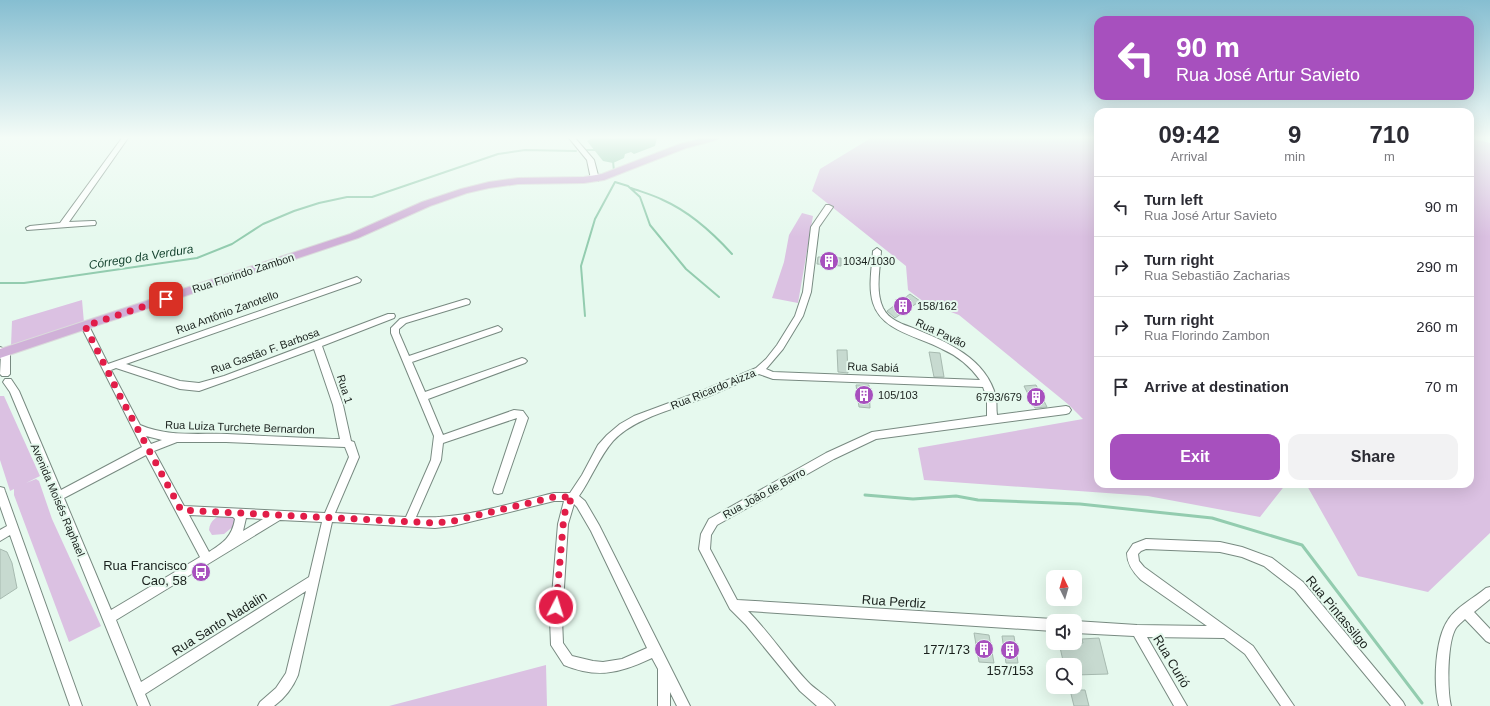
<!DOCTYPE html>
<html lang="en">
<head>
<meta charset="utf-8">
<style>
	:root { --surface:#fff; --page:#f2f2f3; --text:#2b2b33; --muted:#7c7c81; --line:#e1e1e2; --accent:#a750be }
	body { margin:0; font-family:Arial,sans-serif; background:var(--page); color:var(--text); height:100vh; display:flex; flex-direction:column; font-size:15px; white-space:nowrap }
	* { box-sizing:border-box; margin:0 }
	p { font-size:13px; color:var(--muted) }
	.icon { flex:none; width:22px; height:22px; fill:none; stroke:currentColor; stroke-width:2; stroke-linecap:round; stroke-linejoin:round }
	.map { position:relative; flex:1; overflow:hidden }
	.panel { position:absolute; left:1094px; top:108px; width:380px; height:380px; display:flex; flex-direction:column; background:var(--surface); border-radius:12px; box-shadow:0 4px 16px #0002 }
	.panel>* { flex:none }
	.top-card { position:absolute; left:1094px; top:16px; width:380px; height:84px; border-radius:12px; box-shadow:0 4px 16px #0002; background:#a750be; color:#fff; overflow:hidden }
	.needle { width:26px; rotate:355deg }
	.buttons { position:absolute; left:1046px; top:570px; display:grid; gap:8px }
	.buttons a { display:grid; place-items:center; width:36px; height:36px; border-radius:8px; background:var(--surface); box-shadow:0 4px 16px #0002; font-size:20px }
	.pin { position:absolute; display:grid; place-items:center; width:34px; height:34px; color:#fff; margin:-17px; border-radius:8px; box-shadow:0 2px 6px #0006 }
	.me { position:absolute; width:44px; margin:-22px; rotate:5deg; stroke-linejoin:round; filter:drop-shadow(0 0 3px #0008) }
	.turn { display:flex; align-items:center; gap:14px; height:84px; padding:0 16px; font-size:18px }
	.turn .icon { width:52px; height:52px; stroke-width:2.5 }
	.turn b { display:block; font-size:28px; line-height:34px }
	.eta { display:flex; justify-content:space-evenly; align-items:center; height:68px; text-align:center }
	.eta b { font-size:24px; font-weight:700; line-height:28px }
	.primary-button { display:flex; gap:8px; margin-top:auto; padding:8px 16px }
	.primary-button a { flex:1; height:46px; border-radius:12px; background:var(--accent); color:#fff; font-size:16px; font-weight:700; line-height:46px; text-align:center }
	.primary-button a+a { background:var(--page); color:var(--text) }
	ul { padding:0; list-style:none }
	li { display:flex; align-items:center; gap:12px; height:60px; padding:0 16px; border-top:1px solid var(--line) }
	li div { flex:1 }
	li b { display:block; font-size:15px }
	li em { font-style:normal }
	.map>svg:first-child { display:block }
	.green { fill:#dbc1e2 }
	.water { fill:#93ccaf }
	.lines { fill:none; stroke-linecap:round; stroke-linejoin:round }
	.stream-far1 { stroke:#93ccaf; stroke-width:2 }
	.stream { stroke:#93ccaf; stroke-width:3 }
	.building { fill:#c7dad0; stroke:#a7bab0 }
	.minor-casing { stroke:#788a81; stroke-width:2 }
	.major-casing { stroke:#dadbdb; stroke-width:2 }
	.minor { fill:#fff; fill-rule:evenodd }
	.major { fill:#d0b1d8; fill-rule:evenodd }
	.route { stroke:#e11d48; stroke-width:7; stroke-dasharray:0 12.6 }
	.labels { text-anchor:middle; stroke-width:4; stroke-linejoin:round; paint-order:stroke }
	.poi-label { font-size:11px; fill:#1a211d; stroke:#e6f9ee; text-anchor:start }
	.street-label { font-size:11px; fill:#1a211d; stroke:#e6f9ee }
	.water-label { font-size:12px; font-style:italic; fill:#164430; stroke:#e6f9ee }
	.near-poi-label { font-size:13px; fill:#1a211d; stroke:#e6f9ee; text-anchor:end }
	.near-street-label { font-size:13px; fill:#1a211d; stroke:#e6f9ee }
</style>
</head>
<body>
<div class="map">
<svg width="1490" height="706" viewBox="0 0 1490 706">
	<rect width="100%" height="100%" fill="#e6f9ee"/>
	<path class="green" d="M871,138H1098V484H1286L1260,517L1148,496L924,480L918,448L1083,419L1069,405L959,315L924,302L908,290L906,266L812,191L820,169Z
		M1470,138L1490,143V533L1428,592L1358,576L1306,484H1470Z
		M802,213L813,216L798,303L772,298L784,262L789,235Z
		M82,300L84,323L11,346L12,321Z
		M0,396H4L40,476L26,483L36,479L39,481L52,519L101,626L69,642L14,495V489L10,491L0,460Z
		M226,514L235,518V525L224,534L212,535L209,530C210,520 217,516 226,514Z
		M546,665L547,706H389Z"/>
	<path class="water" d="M593,138H608L615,139V138H657L655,146L634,154L631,152L625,154L624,158L613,163L603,161L587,141Z"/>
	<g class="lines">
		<path class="stream-far1" d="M587,150H596
			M613,161L614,171
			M631,188C642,192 653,195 663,200C690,212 713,233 732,254
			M0,283H24L197,258L232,244L263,224L294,211L319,203L347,197H372L498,154L525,150L576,151
			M585,316L581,266L595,219L615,182L628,186L640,197L650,225L686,269L719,297"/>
		<path class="stream" d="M865,495L913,499L956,496L978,500L1080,504L1212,518L1302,545L1422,703"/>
	</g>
	<path class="building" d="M818,257L841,258V266L817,264Z
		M910,294L920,301L895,318L887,311Z
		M837,350H847L848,373L838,372Z
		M929,352L940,353L944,377H934Z
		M856,385H869L870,408L859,407Z
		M1036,385L1047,407L1035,408L1024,386Z
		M0,549L7,552L12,563L17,588L0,599Z
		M974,633L989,635L994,663L979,662Z
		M1002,636H1014L1018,663H1006Z
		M1099,638L1108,674L1075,675V665H1064L1059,643H1083L1082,639Z
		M1070,690H1085L1089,706H1074Z"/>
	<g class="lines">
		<g class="minor-casing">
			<path id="minor" d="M122,138H128L69,222L92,221H95L96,223L95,225L27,230L26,228L30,226L60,223Z
				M569,138H575L594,160L599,179L598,181H592L591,179L587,160Z
				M826,205H829L833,207L819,227L811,292L803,316L783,349L766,369L773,372L980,380C970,366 958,356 942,349C919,336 882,332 873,303C868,287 872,268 873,251L877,248L881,251C880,269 875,291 883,308C889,320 902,324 913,328C947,342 986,358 996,397C997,403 996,409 997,415L1066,406L1069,407L1071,410L1069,413L1066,414L876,439L834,459L717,525L711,535L710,549L737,600L1053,619L1057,621H1053V631L748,611C770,633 787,660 808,682C814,689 832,699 835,706H817L800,691L746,625L730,609L699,549L701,534L709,519L826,453L872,432L987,416V398L983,387L773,379L759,374C743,381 726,389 709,396C679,408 635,417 613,441C599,457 591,479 579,496L585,501L599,525L690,706H677L670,692V706H658V669L652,658C620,673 598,679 564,665L551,645L550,619L558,524L564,501H554L453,526L435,528L332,522L298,675C293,687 285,698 274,706H258L260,702L276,688L286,673L306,591L145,694L150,706H138L55,501L52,497L53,495L10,392L3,382L5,379H11L19,391L61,490L142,447L81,326L82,324H88L108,364L357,277L361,280L360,282L126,364L180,381L199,383L224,376L388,314H394L395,316L394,318L322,346L343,405L351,441L354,442L359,457L335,513L406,517L431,460L434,436L391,333V328L400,319L466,299L469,300L470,302L469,304L406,323L399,329V333L409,356L498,326L502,329L501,331L412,362L425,392L522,358L525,359L527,361L525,363L428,399L443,435L514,410L523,411L528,418L502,493L498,494L494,493L493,490L517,418L443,443L441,460L416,517C462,520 510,503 554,493H570L582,475L598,445L607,435L620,424L634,416L704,390L756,368L766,359L777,345L795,316L803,292L811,227ZM314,349L333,405L340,439C303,438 265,436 227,434C198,433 168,437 140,425L111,370L116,368L180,389L199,391L230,380ZM146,436L162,440L151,444ZM177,442H226L345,447L349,457L325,513L184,506L154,451ZM146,455L200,557L111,610L64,498ZM574,504L577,507L591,531L647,648L622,659L603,662L593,661L572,656L563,643L562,619L568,524ZM189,515L233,517L235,519C232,537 223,543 209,552ZM246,518L263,519L243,531ZM280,520L322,522L309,577L141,682L116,620Z
				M0,347L9,351L10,353V374L8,376H2L0,374L1,355L0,354Z
				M0,487L4,488L5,491L82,706H70L10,535L0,541V530L7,526L0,506Z
				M1146,539L1220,542L1242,547L1272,558L1303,582L1403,702L1405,706H1391L1295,590L1264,566L1242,557L1220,552L1146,549L1141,551L1138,554L1139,561L1144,567L1253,646L1294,706H1281L1245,654L1224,638L1147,637L1187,706H1174L1134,636L1075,633V621L1137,625L1207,626L1141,580C1133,572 1127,564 1127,553L1133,544Z
				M1490,587V599L1474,612L1490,629V643L1486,641L1465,619C1462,622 1458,625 1456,628C1447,642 1447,690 1451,706H1439C1433,684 1435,639 1448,620C1456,607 1474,598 1486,588Z"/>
		</g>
		<g class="major-casing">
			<path id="major" d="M704,138H718L716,140L686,148L604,180L584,183L518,184L489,188L467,193L430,206L358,238L0,358V349L350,234L422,202L461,189L489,182L518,178L584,177L602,174L680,144Z"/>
		</g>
		<use href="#minor" class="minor"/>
		<use href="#major" class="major"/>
	</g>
	<linearGradient id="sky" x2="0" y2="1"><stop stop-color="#86bed1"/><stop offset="0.58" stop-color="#f4fcf7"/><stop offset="1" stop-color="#f4fcf7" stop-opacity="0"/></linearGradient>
	<rect width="1490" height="237" fill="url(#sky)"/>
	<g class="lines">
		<path class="route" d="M166,299L85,326L120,396L181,510L435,523L453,521L554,497H573L568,504L564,515L556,607"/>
	</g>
	<defs>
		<g id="building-disc" transform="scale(1)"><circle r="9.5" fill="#a750be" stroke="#e6f9ee"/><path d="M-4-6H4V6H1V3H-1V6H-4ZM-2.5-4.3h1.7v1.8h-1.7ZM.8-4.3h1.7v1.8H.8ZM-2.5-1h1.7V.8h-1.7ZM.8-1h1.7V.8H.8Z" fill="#fff"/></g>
		<g id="bus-disc" transform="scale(1)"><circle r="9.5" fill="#a750be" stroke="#e6f9ee"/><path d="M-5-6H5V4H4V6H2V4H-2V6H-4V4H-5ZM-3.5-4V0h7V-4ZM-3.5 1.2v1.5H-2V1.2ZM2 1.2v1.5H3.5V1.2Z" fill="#fff"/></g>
	</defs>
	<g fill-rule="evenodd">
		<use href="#building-disc" x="829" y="261"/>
		<use href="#building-disc" x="903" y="306"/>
		<use href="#building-disc" x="864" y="395"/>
		<use href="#building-disc" x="1036" y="397"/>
		<use href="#bus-disc" x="201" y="572"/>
		<use href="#building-disc" x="984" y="649"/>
		<use href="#building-disc" x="1010" y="650"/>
	</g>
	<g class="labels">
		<g class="poi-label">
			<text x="843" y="265">1034/1030</text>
			<text x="917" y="310">158/162</text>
			<text x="878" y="399">105/103</text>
			<text x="1022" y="401" text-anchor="end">6793/679</text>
		</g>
		<g class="street-label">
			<text transform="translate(243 273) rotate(-18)" y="4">Rua Florindo Zambon</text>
			<text transform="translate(227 312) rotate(-20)" y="4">Rua Antônio Zanotello</text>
			<text transform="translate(941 333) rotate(25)" y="4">Rua Pavão</text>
			<text transform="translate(265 351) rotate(-20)" y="4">Rua Gastão F. Barbosa</text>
			<text transform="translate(873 367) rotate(2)" y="4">Rua Sabiá</text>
			<text transform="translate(345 389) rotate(72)" y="4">Rua 1</text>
			<text transform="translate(713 389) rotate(-22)" y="4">Rua Ricardo Aizza</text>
			<text transform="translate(240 427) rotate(2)" y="4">Rua Luiza Turchete Bernardon</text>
			<text transform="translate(764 493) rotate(-29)" y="4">Rua João de Barro</text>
			<text transform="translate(58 500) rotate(67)" y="4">Avenida Moisés Raphael</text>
		</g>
		<g class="water-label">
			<text transform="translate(141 257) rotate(-9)" y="4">Córrego da Verdura</text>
		</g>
		<g class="near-poi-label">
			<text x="187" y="570">Rua Francisco<tspan x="187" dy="15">Cao, 58</tspan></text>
			<text x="970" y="654">177/173</text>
			<text x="1010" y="675" text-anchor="middle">157/153</text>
		</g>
		<g class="near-street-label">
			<text transform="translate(894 601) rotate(4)" y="5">Rua Perdiz</text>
			<text transform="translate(1338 612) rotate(50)" y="5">Rua Pintassilgo</text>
			<text transform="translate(219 623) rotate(-32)" y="5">Rua Santo Nadalin</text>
			<text transform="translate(1172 661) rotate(59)" y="5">Rua Curió</text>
		</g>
	</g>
</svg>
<div class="buttons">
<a><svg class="needle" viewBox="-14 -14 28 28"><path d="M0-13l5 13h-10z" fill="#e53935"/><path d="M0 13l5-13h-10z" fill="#7c7c81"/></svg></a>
<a><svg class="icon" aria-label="sound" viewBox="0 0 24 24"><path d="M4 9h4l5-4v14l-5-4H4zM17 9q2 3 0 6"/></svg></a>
<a><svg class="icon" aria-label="search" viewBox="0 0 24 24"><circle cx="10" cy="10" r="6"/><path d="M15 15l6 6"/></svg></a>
</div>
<div class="pin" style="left:166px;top:299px;background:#d93025"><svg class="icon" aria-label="arrive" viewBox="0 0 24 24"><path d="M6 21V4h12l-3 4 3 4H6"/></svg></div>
<svg class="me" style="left:556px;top:607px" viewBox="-20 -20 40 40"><circle r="17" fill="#e11d48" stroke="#fff" stroke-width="3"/><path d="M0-11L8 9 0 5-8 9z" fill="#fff"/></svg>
<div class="top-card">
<div class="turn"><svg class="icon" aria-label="left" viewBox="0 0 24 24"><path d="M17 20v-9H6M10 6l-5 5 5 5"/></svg><div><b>90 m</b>Rua José Artur Savieto</div></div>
</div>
<section class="panel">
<div class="eta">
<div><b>09:42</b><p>Arrival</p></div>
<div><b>9</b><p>min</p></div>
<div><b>710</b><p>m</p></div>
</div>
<ul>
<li><svg class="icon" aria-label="left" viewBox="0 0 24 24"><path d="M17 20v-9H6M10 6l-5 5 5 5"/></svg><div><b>Turn left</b><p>Rua José Artur Savieto</p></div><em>90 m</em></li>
<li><svg class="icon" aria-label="right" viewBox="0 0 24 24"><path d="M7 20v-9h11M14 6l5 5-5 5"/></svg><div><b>Turn right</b><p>Rua Sebastião Zacharias</p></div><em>290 m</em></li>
<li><svg class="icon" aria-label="right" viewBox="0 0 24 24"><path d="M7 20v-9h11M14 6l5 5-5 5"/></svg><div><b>Turn right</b><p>Rua Florindo Zambon</p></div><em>260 m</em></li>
<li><svg class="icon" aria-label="arrive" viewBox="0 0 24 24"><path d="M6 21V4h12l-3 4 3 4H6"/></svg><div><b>Arrive at destination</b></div><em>70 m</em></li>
</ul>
<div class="primary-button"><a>Exit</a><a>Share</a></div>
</section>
</div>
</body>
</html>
